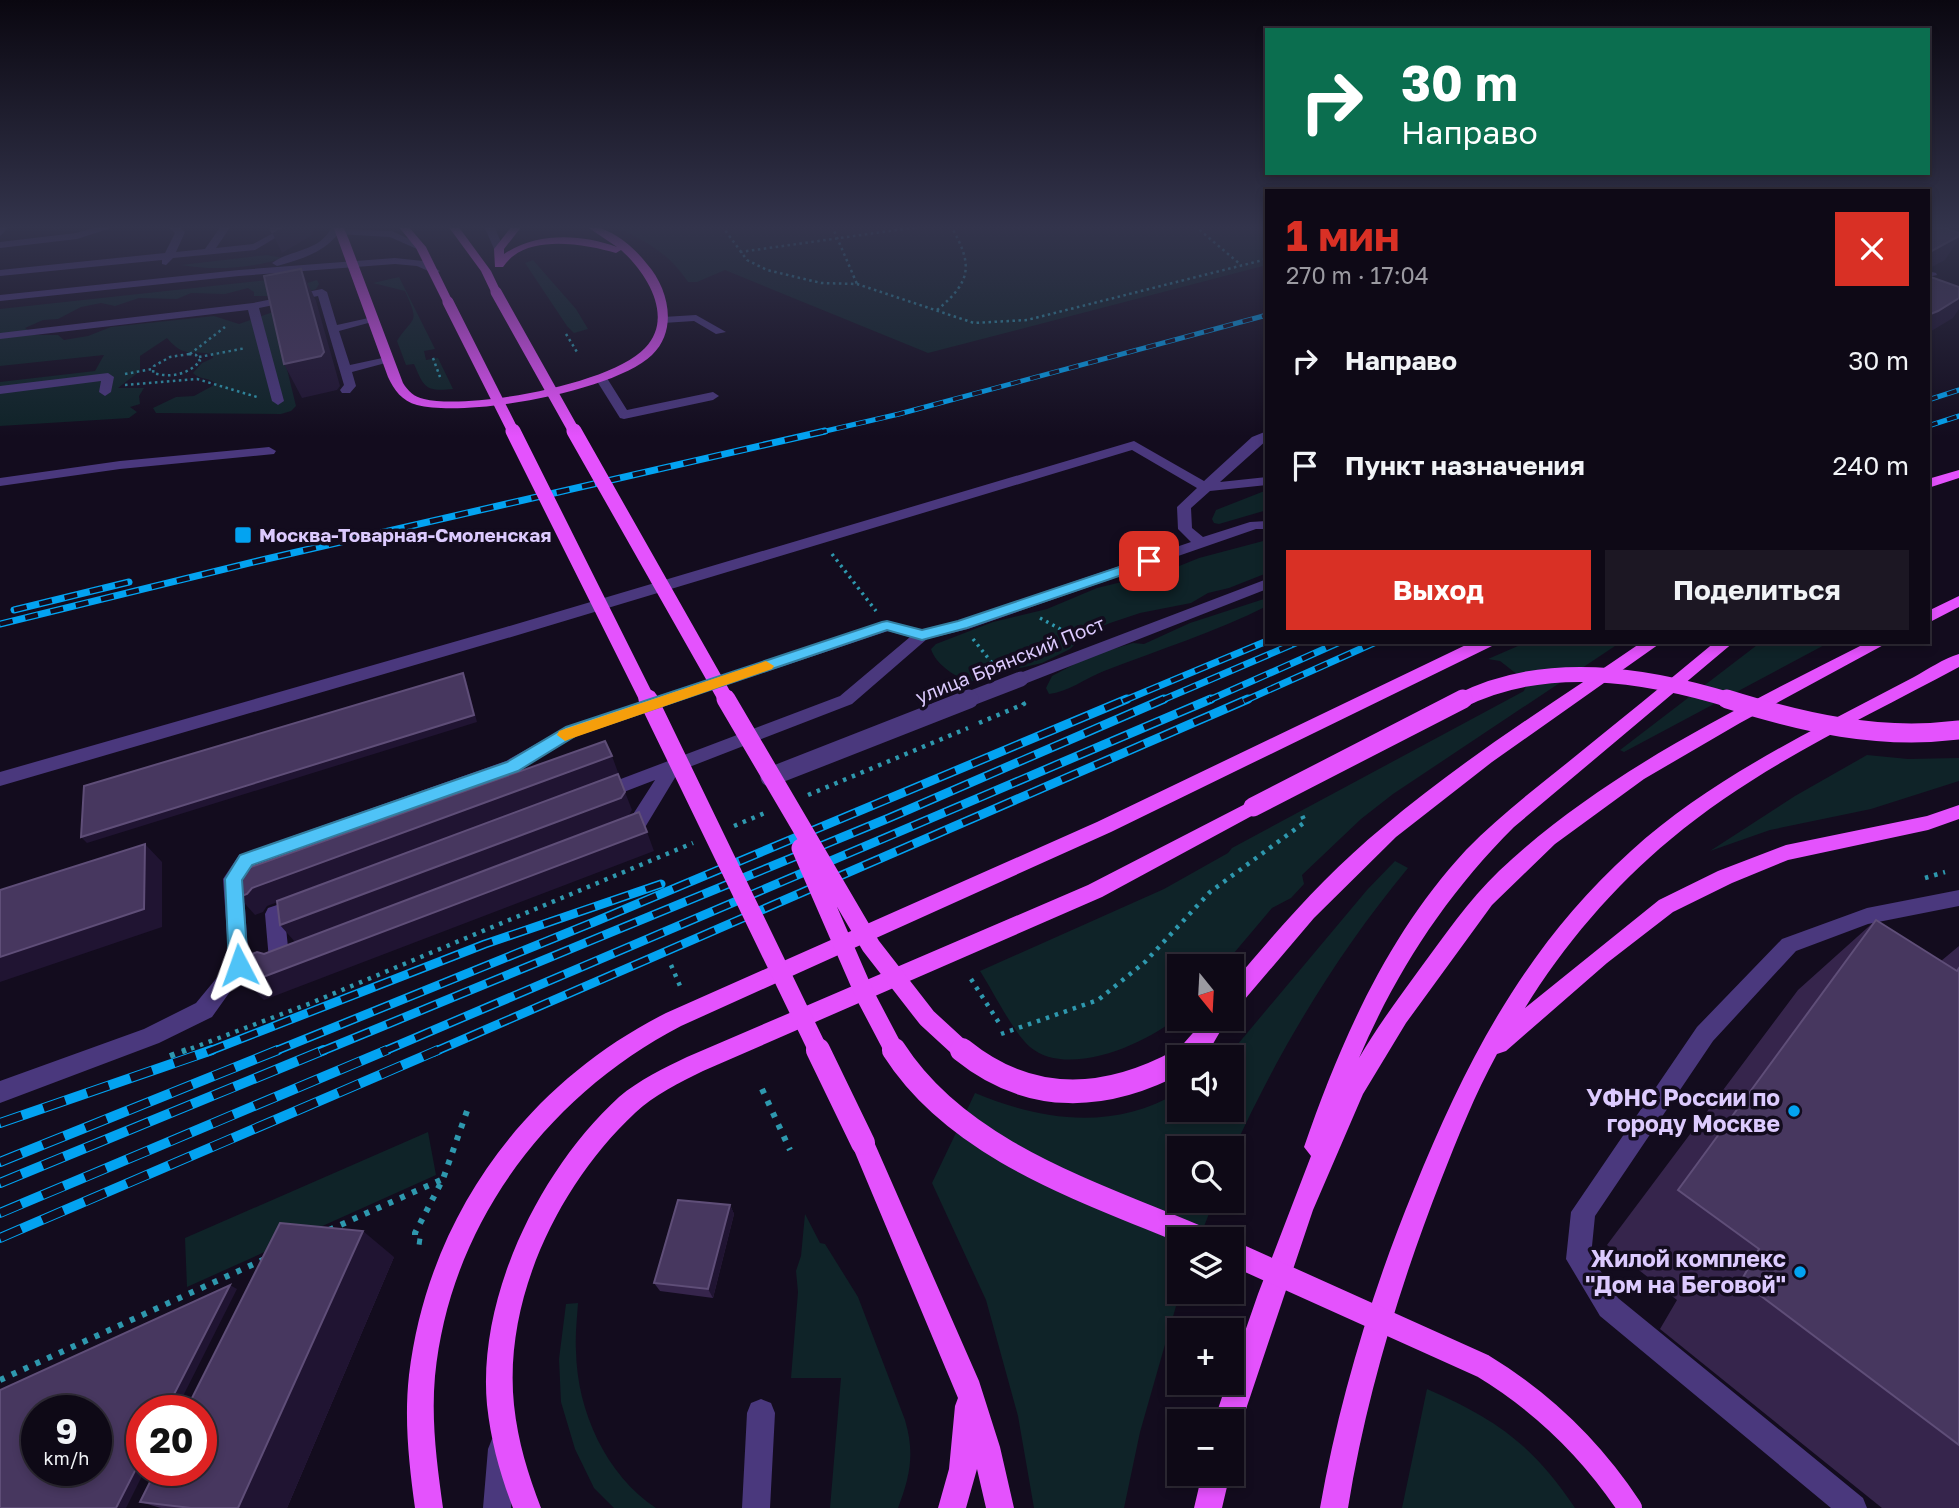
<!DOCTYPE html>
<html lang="ru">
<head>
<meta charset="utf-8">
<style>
	:root { --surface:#0e0916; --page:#1c1723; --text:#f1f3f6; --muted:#9b9aa1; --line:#2e2a35; --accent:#d93025 }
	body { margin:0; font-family:"Golos Text",sans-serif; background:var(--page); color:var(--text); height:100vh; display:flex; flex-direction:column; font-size:26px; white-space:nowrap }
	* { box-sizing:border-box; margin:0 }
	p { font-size:23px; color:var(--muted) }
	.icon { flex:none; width:38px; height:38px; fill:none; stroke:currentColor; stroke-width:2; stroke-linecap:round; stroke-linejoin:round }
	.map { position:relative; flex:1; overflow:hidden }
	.side { position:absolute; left:1265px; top:189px; width:665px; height:455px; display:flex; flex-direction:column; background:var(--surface); border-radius:0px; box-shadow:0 4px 10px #0003,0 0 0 2px var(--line) }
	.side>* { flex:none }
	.hud { position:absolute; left:1265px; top:28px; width:665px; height:147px; border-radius:0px; box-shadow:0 4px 10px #0003,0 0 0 2px var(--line); background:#0b6e4f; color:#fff; overflow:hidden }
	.needle { width:46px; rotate:162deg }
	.tools { position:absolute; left:1167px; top:954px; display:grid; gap:14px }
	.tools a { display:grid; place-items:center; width:77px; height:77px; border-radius:0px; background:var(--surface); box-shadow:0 4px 10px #0003,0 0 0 2px var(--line); font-size:35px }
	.speed { position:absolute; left:21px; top:1395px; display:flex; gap:14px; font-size:35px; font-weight:700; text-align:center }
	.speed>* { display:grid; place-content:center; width:91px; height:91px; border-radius:50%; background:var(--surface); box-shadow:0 4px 10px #0003,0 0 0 2px var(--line); line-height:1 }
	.speed small { font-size:18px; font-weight:400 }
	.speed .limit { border:10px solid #d22; background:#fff; color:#111 }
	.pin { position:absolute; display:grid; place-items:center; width:60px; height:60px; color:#fff; margin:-30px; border-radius:14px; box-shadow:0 4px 10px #0006 }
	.me { position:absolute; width:77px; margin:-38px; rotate:356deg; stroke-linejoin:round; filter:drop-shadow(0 0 5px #0008) }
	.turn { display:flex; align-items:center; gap:24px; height:147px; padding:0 21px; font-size:32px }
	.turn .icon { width:91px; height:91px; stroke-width:2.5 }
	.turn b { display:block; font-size:49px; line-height:60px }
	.round { display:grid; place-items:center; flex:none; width:74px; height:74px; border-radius:0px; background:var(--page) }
	.overview { display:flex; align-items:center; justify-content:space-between; height:119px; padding:0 21px }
	h1 { font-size:42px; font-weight:700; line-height:52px; color:var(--accent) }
	.button { display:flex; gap:14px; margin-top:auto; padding:14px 21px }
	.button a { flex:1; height:80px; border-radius:0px; background:var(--accent); color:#fff; font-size:28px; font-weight:700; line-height:80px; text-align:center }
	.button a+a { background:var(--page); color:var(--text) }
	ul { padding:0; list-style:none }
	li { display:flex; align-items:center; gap:21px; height:105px; padding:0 21px }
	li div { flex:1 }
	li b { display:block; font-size:26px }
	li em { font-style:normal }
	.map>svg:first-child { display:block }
	.green { fill:#0f2328 }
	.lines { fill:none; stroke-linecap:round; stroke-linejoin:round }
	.path-far3 { stroke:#2e98ae; stroke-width:2.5; stroke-dasharray:2.5 3.5; stroke-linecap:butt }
	.path-far2 { stroke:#2e98ae; stroke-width:3.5; stroke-dasharray:2.5 4.5; stroke-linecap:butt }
	.path-far1 { stroke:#2e98ae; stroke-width:4.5; stroke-dasharray:3.5 6; stroke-linecap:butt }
	.path { stroke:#2e98ae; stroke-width:6; stroke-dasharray:5 8; stroke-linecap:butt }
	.minor { fill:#4a387d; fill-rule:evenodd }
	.major { fill:#e452fd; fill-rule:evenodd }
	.rail-far3-casing { stroke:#03a3f1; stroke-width:5 }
	.rail-far2-casing { stroke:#03a3f1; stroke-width:7 }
	.rail-far1-casing { stroke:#03a3f1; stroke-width:9 }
	.rail-casing { stroke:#03a3f1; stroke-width:10 }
	.rail-far3 { stroke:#130c1e; stroke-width:3.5; stroke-dasharray:10; stroke-linecap:butt }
	.rail-far2 { stroke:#130c1e; stroke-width:4.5; stroke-dasharray:13; stroke-linecap:butt }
	.rail-far1 { stroke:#130c1e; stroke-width:6; stroke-dasharray:18; stroke-linecap:butt }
	.rail { stroke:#130c1e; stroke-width:8; stroke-dasharray:23; stroke-linecap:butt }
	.minor-bridge-far1 { stroke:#4a387d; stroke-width:15 }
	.minor-bridge { stroke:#4a387d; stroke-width:19 }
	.major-bridge-far3 { stroke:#e452fd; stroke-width:11 }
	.major-bridge-far2 { stroke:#e452fd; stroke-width:15 }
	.major-bridge-far1 { stroke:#e452fd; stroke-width:19 }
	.major-bridge { stroke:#e452fd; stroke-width:24 }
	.wall { fill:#36254c }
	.shaded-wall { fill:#201432 }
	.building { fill:#47375f; stroke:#5f4e78; stroke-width:2; fill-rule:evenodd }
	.route { fill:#4fc3f7; stroke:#337fa1; stroke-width:2 }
	.slow { fill:#f59e0b }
	.poi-dot { fill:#03a3f1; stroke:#130c1e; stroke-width:2.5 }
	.labels { text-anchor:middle; stroke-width:7; stroke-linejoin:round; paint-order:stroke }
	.poi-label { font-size:19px; font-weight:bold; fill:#dccafe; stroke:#130c1e; text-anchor:start }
	.street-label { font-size:19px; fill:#dccafe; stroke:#130c1e }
	.near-poi-label { font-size:23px; font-weight:bold; fill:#dccafe; stroke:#130c1e; text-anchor:end }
</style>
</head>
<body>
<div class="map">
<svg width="1959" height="1508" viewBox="0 0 1959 1508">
	<rect width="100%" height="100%" fill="#130c1e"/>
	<path class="green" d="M613,226H1267V265L928,353L725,270L697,282H688C668,252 644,240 613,226Z
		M266,255L284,258C252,268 214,271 181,265Z
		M533,260L576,309L588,329L574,333L567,326L525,263Z
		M399,277L435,349L424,351L426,360L438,358L453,389C425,392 424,387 414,364L406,365L397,341C414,315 420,325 405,291L373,283Z
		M267,280L295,287L317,280L319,284L316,289L295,296H254V292L248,288L225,294L191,293L177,299L139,298L115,306L101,303L81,307L58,319L43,320L25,328L35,335H58L64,340L88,336L111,327L214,316L239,324L273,312L296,406L291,411L281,414L156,413L153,408L176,397L194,396L216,384C209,377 200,380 193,373L202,363L213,358L212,354C190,350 184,358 167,338L140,356V371L118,388H144L139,396L140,404L130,407L137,412L129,418L0,426V382L95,371L104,355L0,366V309Z
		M1267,490V510L1219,524L1214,523L1212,519L1216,510Z
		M1267,540V573L1229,588L1208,593L1191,603L1140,613L1110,623L1089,632L1070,649L1042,663L1008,671L1000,670L996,665L989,666L975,681C960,682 935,664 931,649L936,644L993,622L1047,609L1097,588L1167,571L1199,558Z
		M1267,598V606C1215,632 1158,650 1104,671C1086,678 1068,692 1049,694L1046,688L1052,676L1090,656L1133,643L1144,644L1190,623Z
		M1527,642H1621L1393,794L1361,819L1302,875L1304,884L1291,898L1272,908L1223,966H1180L1179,1016C1148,1043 1068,1079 1030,1047C1013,1032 993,991 980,971L1164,889L1228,853L1232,848L1524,691L1527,682L1500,661L1488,659Z
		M1761,642H1830L1624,752L1620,750Z
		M1867,755L1908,759L1959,758V781L1871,809L1770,830L1710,851L1795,796Z
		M1395,861L1408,868C1336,955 1279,1050 1232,1153V1148H1180V1200L1214,1201L1199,1239H1180V1292L1140,1432L1124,1508H1034L1018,1416L986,1300L932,1183L975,1093C1042,1121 1113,1131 1179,1092L1180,1110H1232V1057H1227L1367,890Z
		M428,1132L436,1175L187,1287L185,1238Z
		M805,1214L820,1243L825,1244L858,1297L905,1420C915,1454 910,1476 898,1508H830L841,1378H791L798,1292L796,1271L801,1256Z
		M578,1303C577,1319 575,1335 576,1351C577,1411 606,1475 656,1508H614L594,1488L575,1449L561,1402L559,1359L566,1304Z
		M1427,1389C1496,1419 1533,1445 1575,1508H1402Z"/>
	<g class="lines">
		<path class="path-far3" d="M722,226L747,260L767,270L821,283L857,284L974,323L1027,320L1267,259
			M832,226L857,284
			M1195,226L1241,265
			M740,252L925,226
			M937,310C972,281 973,265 951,226
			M566,334L577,352
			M189,354L196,355L200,361C188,375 170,378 153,373L154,366L170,357Z
			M190,354L225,327
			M199,357L246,348
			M433,358L440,377
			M125,374L152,369
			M125,385L197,379L257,397"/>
		<path class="path-far2" d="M832,554L876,611
			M1040,618L1075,637
			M973,639L996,668"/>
		<path class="path-far1" d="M979,723L1024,704L1021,700
			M808,795L968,728
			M734,826L767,812
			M1925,878L1945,872
			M671,965L680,986
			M971,979L1001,1026
			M1001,1034L1098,1000L1145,962L1210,892L1305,822L1301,813
			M182,1052L311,1003L693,843"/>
		<path class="path" d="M170,1056L186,1050
			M762,1089L790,1150
			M329,1230L443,1179
			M422,1242L415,1241V1233L443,1179L467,1111
			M0,1380L267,1258"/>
		<path class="minor" d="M0,226H10L0,236Z
			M101,226H117L77,239L0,248V242L76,233Z
			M168,226H179L185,232L176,252L205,249L221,226H231L216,248L253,244L277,231L282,234L255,250L173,258L166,265L162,264V260L0,276V270L165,253L175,233Z
			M332,226H342L341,229L392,231L426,247L417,249L390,237L338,234C323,253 299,260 277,266L272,263C291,249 321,252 332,226Z
			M484,226H494L504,249L503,251H495Z
			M395,258L423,261L440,271L435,274L417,266L395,264L239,276L0,301V295L239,270Z
			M1928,271L1936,273L1937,275L1928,277Z
			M322,289L327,292L337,325L373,317L379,320L339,331L350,365L387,357L393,361L352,372L356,386L350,393H342L340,390L344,385L318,296L259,308L284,401L278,405L272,401L248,310L0,339V333L253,303Z
			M696,315L726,332L716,334L694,321L663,323L657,320L663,317Z
			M108,373L114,377L111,392L105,396L99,392L101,381L0,394V386Z
			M601,374L605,375L627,410L713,392L719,396L713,400L624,419L620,418L595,378Z
			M1267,431V440L1220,482L1267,477V485L1210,491L1191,508L1192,528L1203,537L1250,522L1267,521V529H1256L968,629L927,639L852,704L679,771L644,829L622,837L615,835L613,830L615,825L630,819L655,780L603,800L597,798L594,793L597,788L840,696L910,637L888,631L578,735L518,771L253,865L243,880L249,965L212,1017L159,1043L0,1103V1081L144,1029L196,1003L229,963L223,879L239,855L506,761L566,727L881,622L887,621L922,630L958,621L1191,542L1178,529L1177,507L1197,488L1132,450L518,635L0,786V772L506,627L1134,441L1204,481L1252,437Z
			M269,447L276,451L274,454L120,469L0,486V478L120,461Z
			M1267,579V589L1027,683H1015L1013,679L1015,675Z
			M1959,890V906L1868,924L1796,951L1713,1041L1595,1216L1591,1256L1618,1298L1863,1498L1867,1508H1831L1600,1316L1566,1259L1571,1212L1697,1027L1782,939L1867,908Z
			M301,897L308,899L311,905L308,911L285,919L288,947L296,950L299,956L296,962C287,966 281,970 272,966L269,960L265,914L268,908Z
			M761,1399L771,1403L775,1413L770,1508H742L747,1413L751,1403Z
			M502,1435L512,1439L516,1449L511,1508H483L488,1449L492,1439Z"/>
		<path class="major" d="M333,226H343L349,240L403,383C408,391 414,397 424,399C470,410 612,384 645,348C675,317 646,272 621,250L616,253C584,244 525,233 503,267H495L494,249L512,226H522L504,249V254C537,232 581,234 617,247L586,226C610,226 633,246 647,264C669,289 678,330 652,355C615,391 467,418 417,405C402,401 394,390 388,377Z
			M398,226H408L426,247L453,302L452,304L443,302L416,248Z
			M448,226H458L491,271L501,292L500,294H492L481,271Z
			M1959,470V478L1928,488V479Z
			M1959,596V607L1928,623V611Z
			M1472,642H1494L1492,646L1111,832L681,1026C548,1095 450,1224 435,1376C431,1421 437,1464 443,1508H415C409,1464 404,1420 409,1375C428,1217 525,1084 666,1013L1097,822Z
			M1642,642H1662L1492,762L1396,837L1314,918L1239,1006L1232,1008V984C1279,928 1327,873 1383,827C1464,758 1555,702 1642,642Z
			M1715,642H1734L1514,827C1446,895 1397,970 1359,1058C1377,1027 1398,999 1419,970C1444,936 1468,901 1499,871C1605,771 1739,708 1868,642H1889L1740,723L1644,779L1555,844L1492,905L1406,1023L1363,1094L1313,1210L1242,1421L1238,1431L1232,1433V1421H1214L1227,1382H1232V1369L1258,1294L1311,1156L1304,1147C1341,1040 1388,934 1466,850C1497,818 1532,791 1567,763C1616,723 1666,683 1715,642Z
			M1959,654V667C1861,720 1756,767 1671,839C1613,887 1564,945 1525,1008L1659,900L1718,871L1786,845L1927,816L1959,805V819L1928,830L1788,860L1732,883L1673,912L1607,963L1506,1051L1497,1054C1475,1094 1458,1137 1441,1180C1400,1285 1366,1396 1348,1508H1320C1339,1400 1372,1291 1414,1189C1467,1059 1525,947 1631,851C1688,799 1756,760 1824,724C1854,708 1884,693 1914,677C1928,669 1943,659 1959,654Z
			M1253,800L1259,802L1262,807L1259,812L1102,897L703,1071C679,1083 654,1095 635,1113C559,1184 503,1299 514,1405C518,1442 528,1474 541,1508H513C500,1474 491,1442 487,1405C477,1297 540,1169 619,1097C639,1080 664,1068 687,1057L1088,885Z
			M1205,1018H1228L1210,1049L1201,1057H1180L1178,1064L1175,1057C1181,1043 1196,1032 1205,1018Z
			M863,1132L871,1135L979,1381L1000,1447L1014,1508H986L977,1469L966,1508H938L949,1469L955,1406L958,1398L851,1143L855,1135Z
			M1202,1474H1230L1222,1508H1194Z"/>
		<g class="rail-far3-casing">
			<path id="rail-far3" d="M1928,400L1959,390
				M1928,426L1959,416
				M817,433L899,414L1267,315"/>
		</g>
		<g class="rail-far2-casing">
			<path id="rail-far2" d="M14,610L129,582
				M0,624L262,560L825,431
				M1123,701L1267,641
				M1160,701L1298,642
				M1207,701L1340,642
				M1244,701L1376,642"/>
		</g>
		<g class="rail-far1-casing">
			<path id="rail-far1" d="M207,1052L485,944L661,884
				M273,1052L594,922L1127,699
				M320,1052L889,818L1164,699
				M382,1052L1211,699
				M434,1052L1248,699"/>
		</g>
		<g class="rail-casing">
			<path id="rail" d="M0,1123L212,1050
				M0,1162L278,1050
				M0,1183L324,1050
				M0,1213L387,1050
				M0,1238L438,1050"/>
		</g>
		<use href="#rail-far3" class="rail-far3"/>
		<use href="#rail-far2" class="rail-far2"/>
		<use href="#rail-far1" class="rail-far1"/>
		<use href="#rail" class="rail"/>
		<path class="minor-bridge-far1" d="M964,701L1021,679"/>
		<path class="minor-bridge" d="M770,777L969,699"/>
		<path class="major-bridge-far3" d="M496,292L575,433
			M448,302L514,433"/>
		<path class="major-bridge-far2" d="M513,431L648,701
			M574,431L727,701
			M1460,701C1545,658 1645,674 1733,701"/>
		<path class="major-bridge-far1" d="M648,699L819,1052
			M726,699L871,946L927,1018L964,1052
			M1727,699C1804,723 1878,740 1959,730
			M1253,807L1463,699
			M801,848L865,995L895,1052"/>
		<path class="major-bridge" d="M818,1050L863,1143
			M894,1050C960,1153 1094,1193 1201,1239
			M962,1050C1030,1105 1106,1101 1180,1061
			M1232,1253L1483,1366C1544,1403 1591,1449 1630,1508"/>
	</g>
	<path class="wall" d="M1876,920L1941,961L1959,946V1508H1882L1660,1329L1677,1300L1607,1245L1798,990Z
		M730,1205L734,1214L713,1298L660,1291L654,1283Z
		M394,1257L287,1508H161L140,1502Z"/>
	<path class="shaded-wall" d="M50,226H67L53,231Z
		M284,226H311L314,234L282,253L272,232Z
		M1959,236V239L1945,260L1928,269V253Z
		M301,269L316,301L340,386L337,390L302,398L284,364Z
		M1959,298V309L1953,318L1928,333V315Z
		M463,673L466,679L477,722L87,843L81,837Z
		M612,756L619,775L267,906L263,912L255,915L239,897L252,888Z
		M625,792L632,810L628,817L295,942L280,925Z
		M647,832L654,851L264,1000L247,983Z
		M145,844L162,862V927L0,982V957Z
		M730,1205L734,1214L713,1298L708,1289Z
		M363,1231L394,1257L287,1508H238Z
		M230,1285L237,1289L176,1410H166Z
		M142,1457V1470H145L126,1508H116Z"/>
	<path class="building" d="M270,226H284L272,232Z
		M1928,226H1939L1959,233V236L1928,253Z
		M301,269L324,352L321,356L284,364L264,276Z
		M1928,276L1959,287V298L1938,311L1928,315Z
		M463,673L474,715L81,837L84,786Z
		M605,741L612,756L252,888L247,894L239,897L237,872Z
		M618,774L625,792L621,798L280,925L277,901Z
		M639,812L647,832L247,983L245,957L257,952L264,954Z
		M145,844L144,909L0,957V890Z
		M1876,920L1957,971L1959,968V1445L1741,1281L1759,1249L1678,1190Z
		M678,1200L730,1205L708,1289L654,1283Z
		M280,1223L363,1231L238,1508H191L140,1502L156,1470H201V1410H186Z
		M230,1285L166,1410H142V1457L116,1508H0V1390ZM37,1410H96V1470H37Z"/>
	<linearGradient id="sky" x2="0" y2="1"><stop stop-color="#0a0710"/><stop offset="0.52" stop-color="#33344c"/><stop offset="1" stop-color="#33344c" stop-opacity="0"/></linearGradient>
	<rect width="1959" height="437" fill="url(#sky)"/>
	<path class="route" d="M1149,557L1154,558V564L967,628L922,640L887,630L577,735L518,771L252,865L242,880L248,965L245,971L239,973L232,971L229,965L225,879L240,855L507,762L566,727L882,622L887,621L922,630L958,621Z"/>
	<path class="slow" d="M766,661L774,666L772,669L570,739L565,741L557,735L559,731Z"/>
	<g class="poi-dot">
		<rect x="234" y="526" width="18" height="18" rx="3.5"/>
		<circle cx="1794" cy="1111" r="7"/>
		<circle cx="1800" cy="1272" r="7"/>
	</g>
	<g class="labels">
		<g class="poi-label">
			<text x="259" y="542">Москва-Товарная-Смоленская</text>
		</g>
		<g class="street-label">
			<text transform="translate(1010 660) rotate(-22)" y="7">улица Брянский Пост</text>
		</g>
		<g class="near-poi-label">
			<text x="1780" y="1106">УФНС России по<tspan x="1780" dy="26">городу Москве</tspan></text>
			<text x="1786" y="1267">Жилой комплекс<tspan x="1786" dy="26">"Дом на Беговой"</tspan></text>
		</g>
	</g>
</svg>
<div class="tools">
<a><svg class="needle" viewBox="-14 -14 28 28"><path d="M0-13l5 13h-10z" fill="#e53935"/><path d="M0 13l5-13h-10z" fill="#9b9aa1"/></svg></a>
<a><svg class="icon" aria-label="sound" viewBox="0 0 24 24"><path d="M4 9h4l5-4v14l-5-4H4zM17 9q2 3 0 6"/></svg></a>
<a><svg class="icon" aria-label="search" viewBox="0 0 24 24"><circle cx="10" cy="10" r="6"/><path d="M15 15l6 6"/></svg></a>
<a><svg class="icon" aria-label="layers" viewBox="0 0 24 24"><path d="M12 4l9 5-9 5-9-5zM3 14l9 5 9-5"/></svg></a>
<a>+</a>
<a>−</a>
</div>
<div class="speed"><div>9<small>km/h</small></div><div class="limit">20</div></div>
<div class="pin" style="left:1149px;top:561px;background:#d93025"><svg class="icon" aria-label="arrive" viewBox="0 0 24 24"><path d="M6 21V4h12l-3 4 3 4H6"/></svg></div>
<svg class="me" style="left:239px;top:965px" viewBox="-20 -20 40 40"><path d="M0-17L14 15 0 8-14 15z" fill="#4fc3f7" stroke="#fff" stroke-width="4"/></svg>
<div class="hud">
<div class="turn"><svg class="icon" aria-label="right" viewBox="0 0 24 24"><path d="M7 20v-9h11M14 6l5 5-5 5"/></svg><div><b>30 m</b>Направо</div></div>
</div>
<section class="side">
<div class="overview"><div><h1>1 мин</h1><p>270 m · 17:04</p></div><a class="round" style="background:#d93025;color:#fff"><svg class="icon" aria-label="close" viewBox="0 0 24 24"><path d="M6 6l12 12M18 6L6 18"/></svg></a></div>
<ul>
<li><svg class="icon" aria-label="right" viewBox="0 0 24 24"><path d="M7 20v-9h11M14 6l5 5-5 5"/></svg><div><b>Направо</b></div><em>30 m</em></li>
<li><svg class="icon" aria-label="arrive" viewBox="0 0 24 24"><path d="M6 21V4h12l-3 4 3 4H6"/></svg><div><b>Пункт назначения</b></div><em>240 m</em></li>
</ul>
<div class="button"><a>Выход</a><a>Поделиться</a></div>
</section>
</div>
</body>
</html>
